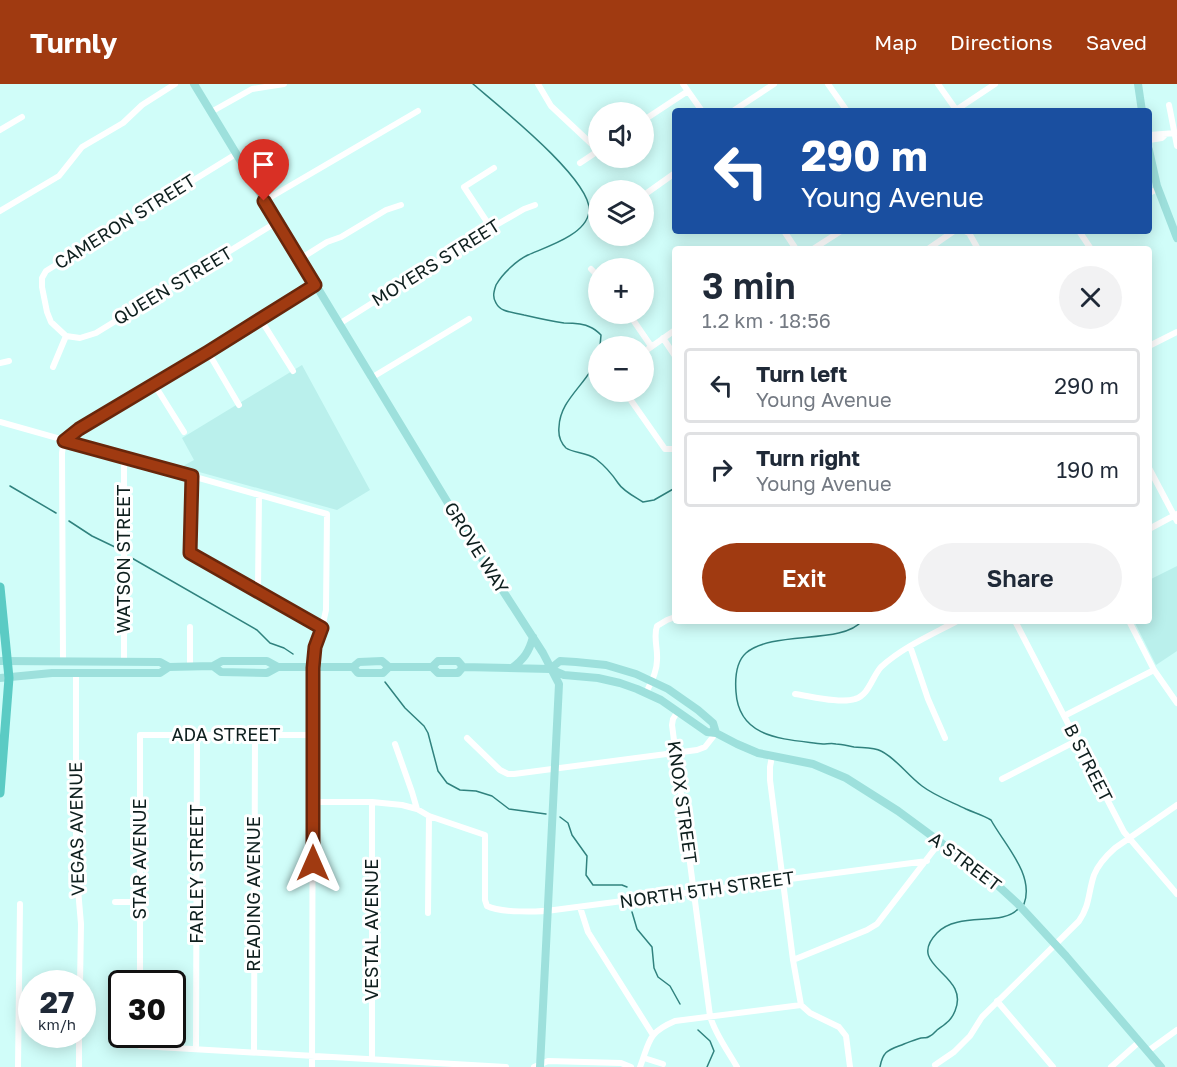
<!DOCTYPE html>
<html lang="en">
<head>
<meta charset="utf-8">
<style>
	:root { --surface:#fff; --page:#f2f2f3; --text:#1f2937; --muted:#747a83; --line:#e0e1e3; --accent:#a03a11 }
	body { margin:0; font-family:"Golos Text",sans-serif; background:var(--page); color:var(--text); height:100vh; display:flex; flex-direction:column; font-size:22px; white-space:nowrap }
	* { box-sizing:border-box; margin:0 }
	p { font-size:20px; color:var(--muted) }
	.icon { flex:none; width:33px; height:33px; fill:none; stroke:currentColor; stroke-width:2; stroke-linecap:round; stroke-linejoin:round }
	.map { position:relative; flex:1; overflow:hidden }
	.details { position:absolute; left:672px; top:162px; width:480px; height:378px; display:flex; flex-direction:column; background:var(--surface); border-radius:6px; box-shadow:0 3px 15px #0003 }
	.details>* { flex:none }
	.guide { position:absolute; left:672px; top:24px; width:480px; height:126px; border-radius:6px; box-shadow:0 3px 15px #0003; background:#1a4fa0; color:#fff; overflow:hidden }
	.tools { position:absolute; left:588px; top:18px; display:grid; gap:12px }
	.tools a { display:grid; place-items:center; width:66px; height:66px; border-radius:50%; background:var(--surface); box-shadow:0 3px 15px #0003; font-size:30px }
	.speed { position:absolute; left:18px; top:886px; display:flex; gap:12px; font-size:30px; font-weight:700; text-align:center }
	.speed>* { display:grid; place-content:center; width:78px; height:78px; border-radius:50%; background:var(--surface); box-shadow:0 3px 15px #0003; line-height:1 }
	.speed small { font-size:15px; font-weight:400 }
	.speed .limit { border:3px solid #111; border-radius:9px; background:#fff; color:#111 }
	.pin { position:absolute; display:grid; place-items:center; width:51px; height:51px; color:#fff; margin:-62px -26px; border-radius:50% 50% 50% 0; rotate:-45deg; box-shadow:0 0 6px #0007 }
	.pin .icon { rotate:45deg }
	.me { position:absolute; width:66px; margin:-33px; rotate:0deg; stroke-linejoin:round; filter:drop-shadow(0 0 4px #0008) }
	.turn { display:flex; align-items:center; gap:21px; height:126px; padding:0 30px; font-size:27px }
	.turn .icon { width:78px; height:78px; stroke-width:2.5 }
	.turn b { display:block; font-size:42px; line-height:51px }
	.round { display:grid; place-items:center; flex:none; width:63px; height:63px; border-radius:32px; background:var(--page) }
	.head { display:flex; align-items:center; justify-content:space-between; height:102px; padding:0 30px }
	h1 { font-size:36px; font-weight:600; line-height:45px }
	.primary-button { display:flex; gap:12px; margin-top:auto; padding:12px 30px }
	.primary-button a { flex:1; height:69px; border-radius:36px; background:var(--accent); color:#fff; font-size:24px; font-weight:600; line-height:69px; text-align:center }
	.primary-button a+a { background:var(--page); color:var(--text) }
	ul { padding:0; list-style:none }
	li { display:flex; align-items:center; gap:18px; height:75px; margin:0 12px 9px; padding:0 18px; border:3px solid var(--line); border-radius:6px }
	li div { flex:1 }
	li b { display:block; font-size:22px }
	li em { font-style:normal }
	header { display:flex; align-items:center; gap:36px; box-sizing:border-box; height:84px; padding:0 30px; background:var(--accent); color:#fff }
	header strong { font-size:28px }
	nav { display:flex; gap:33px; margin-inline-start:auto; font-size:21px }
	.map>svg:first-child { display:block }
	.built { fill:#baf0ec }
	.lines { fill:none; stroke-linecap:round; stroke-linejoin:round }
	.stream { stroke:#30827e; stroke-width:1.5 }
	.minor { stroke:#fff; stroke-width:6 }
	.major { stroke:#9de0dc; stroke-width:8 }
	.highway { stroke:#5bcbc4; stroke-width:9 }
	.route-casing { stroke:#68260b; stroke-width:15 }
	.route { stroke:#a03a11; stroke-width:10 }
	.labels { text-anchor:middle; stroke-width:6; stroke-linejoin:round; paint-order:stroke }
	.street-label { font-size:18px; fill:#0e1f1e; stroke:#fff }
</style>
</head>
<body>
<header>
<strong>Turnly</strong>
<nav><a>Map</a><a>Directions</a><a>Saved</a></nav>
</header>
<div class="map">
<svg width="1177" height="983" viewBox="0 0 1177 983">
	<rect width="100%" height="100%" fill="#d0fdf9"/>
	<path class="built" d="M302,281L370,406L337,426L181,383L194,376L182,354Z
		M1177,482V567L1156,581L1134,537H1149V496Z"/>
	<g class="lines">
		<path class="stream" d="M473,0C496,20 594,97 589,128C586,151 546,163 528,171C517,176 502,190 496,201C494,207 492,213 496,219C501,229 514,228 524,231C537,234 550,237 564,239C572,239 583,239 590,243C595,245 598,248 601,251L600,262
			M598,267C594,297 560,312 559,343C558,352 560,358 566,364C573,369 587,368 596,375C605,382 612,390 618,399C623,407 635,413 643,418L654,416L675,404
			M10,402L56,429
			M69,437L92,452L117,464
			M130,473L257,546L270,559L284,564L293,570
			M862,537C842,561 773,546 746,569C736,578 735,595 736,608C739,656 786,655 823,660C827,660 832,659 836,660C842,660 848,662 854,663C862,664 874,663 881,667C897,675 907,691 922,702C935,712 952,718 966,725C975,729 983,731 991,736C1004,760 1035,791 1024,820
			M385,598L405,624L424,642L428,649L438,687L447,699L460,706L476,707L492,712L509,725L546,730
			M560,733L568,739L572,751L587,772L586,791L593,801H622L627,803
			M632,828L637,845L652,863L654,884L658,893L670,902L680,920
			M698,946L710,957L714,967L707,983
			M880,983C883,966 889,966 904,960C910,958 916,955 921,954C927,953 925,955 930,952C933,951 935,948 937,946C945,940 951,937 955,927C971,889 904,883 937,849C958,827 1002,843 1018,825"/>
		<path class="minor" d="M538,0L551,22L598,66
			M683,0L702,27
			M828,0L847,27
			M938,0L957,27
			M1169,21L1177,62
			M956,26L995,0
			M733,27L774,0
			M211,28L252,5L284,0
			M644,36L688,7
			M0,46L22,33
			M1149,51L1176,49
			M1149,56L1162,54L1165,51
			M580,79L598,67
			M1149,109L1158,105
			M644,111L675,89
			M264,117L418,27
			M0,127L59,92L82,63L123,39L142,21L175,0
			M491,144L464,103L494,84
			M784,147L796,165
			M965,147L969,149L978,165
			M1079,147L1091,165
			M813,165L841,147
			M928,165L954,147
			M300,175L327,158L341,153L386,126L401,121
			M591,185L598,192
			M629,230L651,262
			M261,236L293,287
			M339,240L491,144L524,125L535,121
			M66,252L51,238L47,228L42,203V194L46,187L236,70
			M66,252L80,254L96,249L277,138
			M663,254L675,272
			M1149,262L1177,248
			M208,268L239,321
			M644,268L675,246
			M0,279L9,277
			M53,283L66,252
			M371,294L469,235
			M154,300L184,348
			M626,308L630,315L665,365H675
			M0,338L327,430L326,526L322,544L315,563L313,584L312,983
			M124,373V578
			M1149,384L1177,437
			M192,392L190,469L322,544
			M1149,445L1177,430
			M258,507L259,411
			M1015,537L1124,748L1177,810
			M1129,537L1154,586L1177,619
			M190,543V582
			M910,562L928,615L945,654
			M63,577L62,369L64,356L79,345L208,268L315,201
			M76,589V782L81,840L80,900
			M646,609C651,598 657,588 657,576C658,564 653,553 657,542L667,536L675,533
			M795,610C810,612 841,620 855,615C869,611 872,593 881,583C903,563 931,551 957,537
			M678,627L673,635L672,641L710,932C715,950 728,967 737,983
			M1064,632L1154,586
			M467,654L500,686L508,690H514L697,666L705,663L716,649
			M395,660L412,708L417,725
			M772,672L770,683V696L793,876L801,921L810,929L839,943L846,952L850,983
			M1002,695L1076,657
			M313,718H372L402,721L417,725L429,732L485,751V816L487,822C500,829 539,828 554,826L927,777
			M372,718V975
			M115,818H140
			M580,823L588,848L653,951
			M428,829L429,732
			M793,876L867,846L877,840L940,758
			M140,900V651H312
			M997,917L1053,983
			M140,951V962L506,983
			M196,965L197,651
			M1148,967L1177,946
			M254,968L255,651
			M644,974L663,980
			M935,981L954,968L970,952L982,933L1079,837C1090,821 1088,809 1094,791C1098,781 1106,772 1115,764L1177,721
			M18,983L20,820
			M79,983V951
			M534,983L548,977L621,979L631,983
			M640,983C650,957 647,949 675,937L801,921
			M1111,983L1139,958"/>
		<path class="major" d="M194,0L474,462L543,569L559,600L540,983
			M1138,0L1142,27
			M1149,66L1157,102L1177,154
			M0,577L160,578L169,583
			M213,582L221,588L267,589L278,583H353L359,578L382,577L389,583H432L438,577H458L463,583L550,585L564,591L598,594L620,599L637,605L661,616L707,648L716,649L737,660L758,669L813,680L846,694L898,727L993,797L1017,819L1066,872L1161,983
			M353,583L358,589H383L389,583
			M432,583L438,589H458L463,583
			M512,584C524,575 529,568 533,553
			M550,585L560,577L576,578L606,581L636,590L668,605L698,626L713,639L716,649
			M0,594L52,589H160L169,583L213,582L222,577H267L278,583"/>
		<path class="highway" d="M0,503L9,594L0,709"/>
	</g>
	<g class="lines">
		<g class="route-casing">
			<path id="route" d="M264,117L315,201L208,268L79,345L64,357L192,392L190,469L322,544L315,563L313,584V779"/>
		</g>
		<use href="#route" class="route"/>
	</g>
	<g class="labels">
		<g class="street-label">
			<text transform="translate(125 138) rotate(-32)" y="6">CAMERON STREET</text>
			<text transform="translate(436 179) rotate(-32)" y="6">MOYERS STREET</text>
			<text transform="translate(173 202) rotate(-31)" y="6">QUEEN STREET</text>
			<text transform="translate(476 464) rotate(58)" y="6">GROVE WAY</text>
			<text transform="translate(124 475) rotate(-90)" y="6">WATSON STREET</text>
			<text x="226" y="657">ADA STREET</text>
			<text transform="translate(1088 679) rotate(63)" y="6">B STREET</text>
			<text transform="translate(682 718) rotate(82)" y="6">KNOX STREET</text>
			<text transform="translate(77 745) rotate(-91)" y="6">VEGAS AVENUE</text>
			<text transform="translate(140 775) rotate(-90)" y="6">STAR AVENUE</text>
			<text transform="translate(965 778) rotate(37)" y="6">A STREET</text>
			<text transform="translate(197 790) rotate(-90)" y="6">FARLEY STREET</text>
			<text transform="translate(707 806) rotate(-8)" y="6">NORTH 5TH STREET</text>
			<text transform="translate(254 810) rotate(-90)" y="6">READING AVENUE</text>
			<text transform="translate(372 846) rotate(-90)" y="6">VESTAL AVENUE</text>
		</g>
	</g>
</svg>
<div class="tools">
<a><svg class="icon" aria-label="sound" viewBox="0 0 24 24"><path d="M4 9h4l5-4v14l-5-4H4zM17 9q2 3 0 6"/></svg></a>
<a><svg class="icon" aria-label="layers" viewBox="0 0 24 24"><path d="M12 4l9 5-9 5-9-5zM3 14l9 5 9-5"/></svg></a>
<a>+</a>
<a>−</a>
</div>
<div class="speed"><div>27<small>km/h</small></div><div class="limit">30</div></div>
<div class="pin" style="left:264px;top:117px;background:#d93025"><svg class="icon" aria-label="arrive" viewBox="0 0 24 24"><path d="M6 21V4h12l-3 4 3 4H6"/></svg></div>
<svg class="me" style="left:313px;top:779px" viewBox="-20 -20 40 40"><path d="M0-17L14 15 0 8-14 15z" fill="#a03a11" stroke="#fff" stroke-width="4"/></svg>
<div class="guide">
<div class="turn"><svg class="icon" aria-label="left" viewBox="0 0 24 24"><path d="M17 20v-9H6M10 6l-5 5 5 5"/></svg><div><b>290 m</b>Young Avenue</div></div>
</div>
<section class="details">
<div class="head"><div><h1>3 min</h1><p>1.2 km · 18:56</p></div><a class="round"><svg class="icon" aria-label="close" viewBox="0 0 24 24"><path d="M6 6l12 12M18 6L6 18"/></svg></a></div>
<ul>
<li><svg class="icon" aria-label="left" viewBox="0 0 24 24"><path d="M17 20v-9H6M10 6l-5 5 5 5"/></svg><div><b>Turn left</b><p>Young Avenue</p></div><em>290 m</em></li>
<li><svg class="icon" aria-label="right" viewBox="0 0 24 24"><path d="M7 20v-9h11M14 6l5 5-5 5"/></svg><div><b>Turn right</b><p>Young Avenue</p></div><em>190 m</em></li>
</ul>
<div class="primary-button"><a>Exit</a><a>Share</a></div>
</section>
</div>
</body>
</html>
